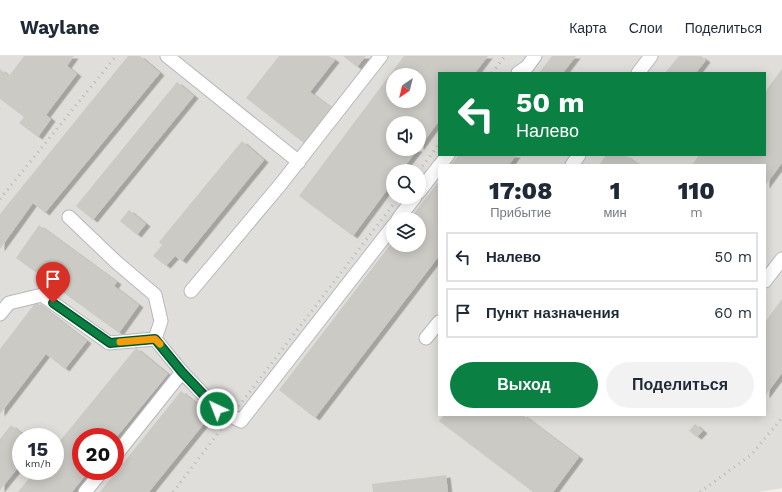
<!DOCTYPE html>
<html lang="ru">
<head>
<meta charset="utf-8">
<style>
	:root { --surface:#fff; --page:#f2f2f3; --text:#1f2937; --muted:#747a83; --line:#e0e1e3; --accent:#0b8043 }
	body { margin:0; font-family:"Work Sans",sans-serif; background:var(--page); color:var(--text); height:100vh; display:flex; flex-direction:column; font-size:15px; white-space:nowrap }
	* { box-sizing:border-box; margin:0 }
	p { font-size:13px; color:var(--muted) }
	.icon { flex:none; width:22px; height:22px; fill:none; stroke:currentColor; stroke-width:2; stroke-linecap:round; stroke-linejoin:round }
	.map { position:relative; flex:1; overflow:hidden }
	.drawer { position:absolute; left:438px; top:108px; width:328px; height:252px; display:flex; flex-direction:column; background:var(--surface); border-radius:0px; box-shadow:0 2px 10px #0003 }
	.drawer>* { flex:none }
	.top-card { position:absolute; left:438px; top:16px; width:328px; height:84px; border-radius:0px; box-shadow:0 2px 10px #0003; background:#0b8043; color:#fff; overflow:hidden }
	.needle { width:26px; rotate:215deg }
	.tools { position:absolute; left:386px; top:12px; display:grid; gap:8px }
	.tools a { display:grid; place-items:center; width:40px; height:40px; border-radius:50%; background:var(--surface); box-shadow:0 2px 10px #0003; font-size:20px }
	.speed { position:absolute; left:12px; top:372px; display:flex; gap:8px; font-size:20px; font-weight:700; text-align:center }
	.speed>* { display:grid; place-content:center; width:52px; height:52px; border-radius:50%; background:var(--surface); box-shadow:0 2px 10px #0003; line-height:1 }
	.speed small { font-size:10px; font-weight:400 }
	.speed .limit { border:6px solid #d22; background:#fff; color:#111 }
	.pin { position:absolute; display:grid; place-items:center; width:34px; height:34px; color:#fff; margin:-41px -17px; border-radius:50% 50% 50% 0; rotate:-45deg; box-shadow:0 0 4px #0007 }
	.pin .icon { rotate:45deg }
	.me { position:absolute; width:44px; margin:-22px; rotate:317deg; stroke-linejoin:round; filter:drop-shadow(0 0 3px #0008) }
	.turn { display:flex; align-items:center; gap:14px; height:84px; padding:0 12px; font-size:18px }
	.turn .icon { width:52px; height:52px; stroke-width:2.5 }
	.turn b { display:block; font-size:28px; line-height:34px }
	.eta { display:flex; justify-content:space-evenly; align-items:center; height:68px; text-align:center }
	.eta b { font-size:24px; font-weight:800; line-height:28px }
	.action { display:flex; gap:8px; margin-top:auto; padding:8px 12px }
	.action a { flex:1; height:46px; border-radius:24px; background:var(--accent); color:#fff; font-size:16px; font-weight:800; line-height:46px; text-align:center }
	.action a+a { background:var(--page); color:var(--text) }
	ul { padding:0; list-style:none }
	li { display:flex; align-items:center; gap:12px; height:50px; margin:0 8px 6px; padding:0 4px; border:2px solid var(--line); border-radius:0px }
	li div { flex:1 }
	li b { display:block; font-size:15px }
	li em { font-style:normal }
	header { display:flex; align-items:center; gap:24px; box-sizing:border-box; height:56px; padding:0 20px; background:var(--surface); border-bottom:1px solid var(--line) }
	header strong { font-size:19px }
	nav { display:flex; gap:22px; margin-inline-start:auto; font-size:14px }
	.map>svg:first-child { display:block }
	.industrial { fill:#e0deda; fill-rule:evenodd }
	.building { fill:#cccac5; fill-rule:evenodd; filter:url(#shadow) }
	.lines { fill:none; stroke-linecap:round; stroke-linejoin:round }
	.minor-casing { stroke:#b5b8bc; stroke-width:15 }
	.minor { stroke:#fff; stroke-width:13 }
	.rail { stroke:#b6b7b8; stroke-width:3; stroke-dasharray:1 5; stroke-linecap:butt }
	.route-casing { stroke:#07532c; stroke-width:10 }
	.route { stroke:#0b8043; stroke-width:7 }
	.slow { stroke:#f59e0b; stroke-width:7 }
</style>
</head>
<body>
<header>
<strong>Waylane</strong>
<nav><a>Карта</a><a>Слои</a><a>Поделиться</a></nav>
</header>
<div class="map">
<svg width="782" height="436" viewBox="0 0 782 436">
	<defs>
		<filter id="shadow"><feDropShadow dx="4.5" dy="2.5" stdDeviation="0" flood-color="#0004"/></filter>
	</defs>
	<rect width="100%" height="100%" fill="#f1efe8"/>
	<path class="industrial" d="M0,0H782V432L759,436H0ZM439,17H765V99H439ZM393,19H419V45H393ZM393,67H419V93H393ZM439,109H765V359H439ZM393,115H419V141H393ZM393,163H419V189H393ZM21,381H55V415H21ZM81,381H115V415H81Z"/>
	<path class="building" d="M24,0H74L67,10L77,18L46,59L51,63L38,81L19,67L24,61L0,43V13L9,20Z
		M128,0H140L160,17L45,157L33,147L0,193V158Z
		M279,0H329L335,4L310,36L333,53L305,88L246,42Z
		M343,0H366L357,11Z
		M404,0H488L475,17H439V65L419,92V67H393V93H418L401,115H393V126L353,180L299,140ZM393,19H419V45H393Z
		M552,0H576L563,17H539Z
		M679,0H701L706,4L696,17H665Z
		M782,13V107L765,130V109H692L699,99H765V36Z
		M177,26L194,40L93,164L76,150Z
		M242,85L264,104L182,205L175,200L166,210L153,200L162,189L159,186Z
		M459,99H516L509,109H451Z
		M606,99H625L639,109H599Z
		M439,125V200L315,362L279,334L393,185V189H419V163H410Z
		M129,154L146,168L137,179L120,165Z
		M39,169L117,226L114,230L139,249L119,277L16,202Z
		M782,243V317L765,340V266Z
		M36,246L87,285L65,313L46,298L0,358V293Z
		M136,292L168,318L115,383V381H81V415H89L72,436H18L35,415H55V391Z
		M181,335L211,359L149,436H100Z
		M444,359H523L579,401L553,436H533L439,365Z
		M695,368L703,375L697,381L689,375Z
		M11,369L26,381H21V408L0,434V383Z
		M446,419L448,436H373L372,428Z"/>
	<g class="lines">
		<g class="minor-casing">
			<path id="minor" d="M167,0L299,106
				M518,17L527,11L535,0
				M638,17L651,0
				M440,109L448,99
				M572,109L579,99
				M419,136L439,110
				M69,161L115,205L155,239L161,265L155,283L182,316L217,353L241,365L393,170
				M398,163L415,141
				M765,225L782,203
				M191,235L280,129L381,0
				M0,258L9,247L42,239L109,287L155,283
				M426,282L439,266
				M115,400L182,316
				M85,436L102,415"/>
		</g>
		<use href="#minor" class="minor"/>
		<path class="rail" d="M492,17L505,0
			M419,115L439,88
			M0,143L116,0
			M173,436L399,141
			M700,436L751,399L782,362"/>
	</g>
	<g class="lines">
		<g class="route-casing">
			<path id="route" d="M53,247L110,287L155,283L182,316L217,353"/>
		</g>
		<use href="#route" class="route"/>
		<path class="slow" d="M120,286L155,283L160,288"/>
	</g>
</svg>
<div class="tools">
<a><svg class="needle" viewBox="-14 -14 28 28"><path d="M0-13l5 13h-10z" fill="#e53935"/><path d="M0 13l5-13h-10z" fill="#747a83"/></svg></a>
<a><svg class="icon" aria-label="sound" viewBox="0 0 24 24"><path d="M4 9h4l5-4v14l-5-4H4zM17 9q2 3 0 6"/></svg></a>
<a><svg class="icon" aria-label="search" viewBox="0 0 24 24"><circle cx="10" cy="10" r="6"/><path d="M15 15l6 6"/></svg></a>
<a><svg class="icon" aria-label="layers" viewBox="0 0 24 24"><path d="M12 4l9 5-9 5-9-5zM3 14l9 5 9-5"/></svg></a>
</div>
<div class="speed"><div>15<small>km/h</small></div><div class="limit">20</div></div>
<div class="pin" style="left:53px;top:247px;background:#d93025"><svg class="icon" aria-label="arrive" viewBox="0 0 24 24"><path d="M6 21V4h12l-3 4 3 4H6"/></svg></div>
<svg class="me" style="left:217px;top:353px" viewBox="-20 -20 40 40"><circle r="17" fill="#0b8043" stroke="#fff" stroke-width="3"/><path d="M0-11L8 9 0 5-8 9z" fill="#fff"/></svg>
<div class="top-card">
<div class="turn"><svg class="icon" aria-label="left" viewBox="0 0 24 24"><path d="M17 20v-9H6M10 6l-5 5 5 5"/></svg><div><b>50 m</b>Налево</div></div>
</div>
<section class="drawer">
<div class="eta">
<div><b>17:08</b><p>Прибытие</p></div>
<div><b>1</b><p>мин</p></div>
<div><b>110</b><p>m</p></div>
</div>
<ul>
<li><svg class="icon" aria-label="left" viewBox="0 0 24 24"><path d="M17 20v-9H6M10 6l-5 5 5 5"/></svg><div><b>Налево</b></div><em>50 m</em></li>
<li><svg class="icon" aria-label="arrive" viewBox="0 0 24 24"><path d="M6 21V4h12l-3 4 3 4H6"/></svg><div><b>Пункт назначения</b></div><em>60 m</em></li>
</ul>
<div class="action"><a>Выход</a><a>Поделиться</a></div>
</section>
</div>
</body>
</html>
